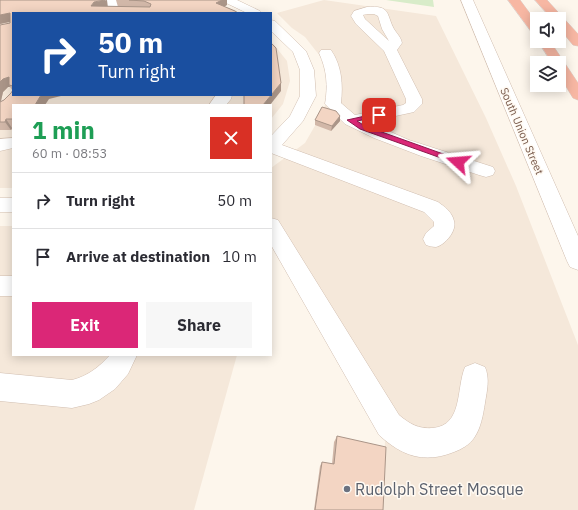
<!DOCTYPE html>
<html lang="en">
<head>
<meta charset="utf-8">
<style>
	:root { --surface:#fff; --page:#f7f7f7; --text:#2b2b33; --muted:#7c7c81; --line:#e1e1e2; --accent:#db2777 }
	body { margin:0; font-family:"IBM Plex Sans",sans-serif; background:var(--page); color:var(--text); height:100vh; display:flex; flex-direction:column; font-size:15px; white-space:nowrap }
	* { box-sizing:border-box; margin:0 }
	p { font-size:13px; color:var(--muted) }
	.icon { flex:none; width:22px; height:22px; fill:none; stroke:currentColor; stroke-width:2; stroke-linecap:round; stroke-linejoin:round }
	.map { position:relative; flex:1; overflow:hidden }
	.details { position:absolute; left:12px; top:104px; width:260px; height:252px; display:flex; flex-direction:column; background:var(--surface); border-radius:0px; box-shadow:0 2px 10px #0003 }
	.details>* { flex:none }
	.hud { position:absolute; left:12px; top:12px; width:260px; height:84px; border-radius:0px; box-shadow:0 2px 10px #0003; background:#1a4fa0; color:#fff; overflow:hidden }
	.fabs { position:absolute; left:530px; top:12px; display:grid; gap:8px }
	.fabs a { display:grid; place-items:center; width:36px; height:36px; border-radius:0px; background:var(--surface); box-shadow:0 2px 10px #0003; font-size:20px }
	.pin { position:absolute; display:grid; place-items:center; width:34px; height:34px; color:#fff; margin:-17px; border-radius:8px; box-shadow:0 2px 6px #0006 }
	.me { position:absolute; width:44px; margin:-22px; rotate:289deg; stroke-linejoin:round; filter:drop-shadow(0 0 3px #0008) }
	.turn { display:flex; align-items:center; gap:14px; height:84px; padding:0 20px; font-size:18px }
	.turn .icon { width:52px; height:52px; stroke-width:2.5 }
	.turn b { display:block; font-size:28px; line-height:34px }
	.round { display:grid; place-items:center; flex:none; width:42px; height:42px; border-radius:0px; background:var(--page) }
	.summary { display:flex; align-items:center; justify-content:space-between; height:68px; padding:0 20px }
	h1 { font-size:24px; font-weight:800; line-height:30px; color:#1e9e55 }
	.button { display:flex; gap:8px; margin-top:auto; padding:8px 20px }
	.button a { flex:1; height:46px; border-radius:0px; background:var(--accent); color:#fff; font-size:16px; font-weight:800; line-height:46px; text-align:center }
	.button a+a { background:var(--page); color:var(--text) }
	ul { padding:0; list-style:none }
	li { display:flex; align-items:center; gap:12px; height:56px; padding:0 20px; border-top:1px solid var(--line) }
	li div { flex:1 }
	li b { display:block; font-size:15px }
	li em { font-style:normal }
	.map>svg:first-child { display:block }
	.residential { fill:#f5e8da }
	.green { fill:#d8ecc9 }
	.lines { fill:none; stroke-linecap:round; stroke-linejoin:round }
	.minor-casing { stroke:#d1beb0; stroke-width:1 }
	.highway-casing { stroke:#dad1cd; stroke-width:1 }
	.minor { fill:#fff; fill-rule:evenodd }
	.highway { fill:#f7b7a3; fill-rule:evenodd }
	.wall { fill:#d1b7a8; fill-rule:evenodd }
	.shaded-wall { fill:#aa9588 }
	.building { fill:#f3d5c3; stroke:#aa9588 }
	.route { fill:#db2777; stroke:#8e194d }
	.worship-dot { fill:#6b7280; stroke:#fffaf3; stroke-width:1.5 }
	.labels { text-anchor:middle; stroke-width:3; stroke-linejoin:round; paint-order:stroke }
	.far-street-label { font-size:11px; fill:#7a5c4d; stroke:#fffaf3 }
	.near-worship-label { font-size:16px; fill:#5b616d; stroke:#fffaf3; text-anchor:start }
</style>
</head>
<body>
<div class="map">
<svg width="578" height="510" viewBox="0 0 578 510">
	<rect width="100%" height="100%" fill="#fdf6ec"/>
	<path class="residential" d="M68,0H204L13,13V95H271V41L287,61L290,81L283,104L271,119V105H13V188H0V10Z
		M324,0L436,16L486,118L516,186L578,345V510H382L385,441L271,240V168L305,143L324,110L329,82L322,58L316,51L305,37L292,28L277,13Z
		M0,226H13V355H237L194,510H0Z"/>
	<path class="green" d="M386,0H433L434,7Z"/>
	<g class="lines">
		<g class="minor-casing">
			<path id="minor" d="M105,0H117L120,11L118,13H110Z
				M222,0H237L260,11L262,13H247L224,2Z
				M461,0H473L578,236V270L570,267L567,261Z
				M367,7C391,5 386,14 394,29C397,34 401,37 402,43L397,50L422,99V104L414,112L368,122L409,140L493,167L495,171L493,175L486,177L479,175L421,156L374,138L345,124L325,104C328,86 327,70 319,53L321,50H331C342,66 343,85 341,103L355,115L403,105L406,103V99L384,51L356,24L351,16L354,11ZM367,14H374L378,16L382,29L389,41L365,19L363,15Z
				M271,20L275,21L306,51L314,70L316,96L303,121L282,145L438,202C445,207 452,212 454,221C457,231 445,245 436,247C433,247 429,246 426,245L423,239L426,233L434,226V222L424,212L271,153V136L290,116L300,96V70L293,52L271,31Z
				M216,95H232L231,99L226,105H209Z
				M13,138V148L0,151V139Z
				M0,198H13V212H0Z
				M271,218L278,220L399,415C410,424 418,429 433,428C463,425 456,389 465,367L475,363L485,367C490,379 487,390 485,403C483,415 481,428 474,438C469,445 462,449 454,452C424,464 402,456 379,435L271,245Z
				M0,276H13V296H0Z
				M110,355H137L128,374L115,389L99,400L89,404L72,408L0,401V373L72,380C88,376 99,367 110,355Z"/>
		</g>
		<g class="highway-casing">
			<path id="highway" d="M508,0H520L537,23V35L533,34Z
				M535,0H547L578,34V46L573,45L559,28V19H552Z
				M538,41H550L578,83V100L573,98L559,75V63H552Z"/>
		</g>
		<use href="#minor" class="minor"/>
		<use href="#highway" class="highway"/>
	</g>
	<path class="wall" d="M0,0L118,7L116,0H227V5L13,13V95L49,99L13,105V128L11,130H0V25L10,23V22L0,24ZM8,87H10L13,91L4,100L1,101L3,92Z
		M340,116V121L331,131L315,125V120Z
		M337,436L383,510H314L320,466L322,462L332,464L334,442Z"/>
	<path class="shaded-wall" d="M107,0L108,8L91,6L94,2Z
		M222,0H227V5L218,11L216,3Z
		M10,13L13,21L0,24V15Z
		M9,77V85L10,87H8L3,92L0,105V82L3,79Z
		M281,83V91L270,105H263Z
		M41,95H65L49,99L45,105H35Z
		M340,116V121L331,131L332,126Z
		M6,119L12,128L11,130L5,122Z"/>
	<path class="building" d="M0,0H105L94,2L91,6L150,7L151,4L144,1L129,0H222L216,3L235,11L238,13H13V86L9,85V77L3,79L0,82V25L10,23V13L0,15Z
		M271,43L276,48L281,83L263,105H244V95H271Z
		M13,90V95H41L35,105H13V119H6L5,122H0V102L4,100L11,93Z
		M322,107L336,111L340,116L332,126L315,120Z
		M337,436L386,447L383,510H315L322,462L334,464Z"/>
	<path class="route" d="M379,113L383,115L382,116L357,121L365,126L460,160L462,162L460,163H455L360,129L347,120Z"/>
	<circle class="worship-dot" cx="347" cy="489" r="4"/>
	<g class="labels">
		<g class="far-street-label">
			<text transform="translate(522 131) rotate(67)" y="4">South Union Street</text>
		</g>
		<g class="near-worship-label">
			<text x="355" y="495">Rudolph Street Mosque</text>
		</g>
	</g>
</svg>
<div class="fabs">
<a><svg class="icon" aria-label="sound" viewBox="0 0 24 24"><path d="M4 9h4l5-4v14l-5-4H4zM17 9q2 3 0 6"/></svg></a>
<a><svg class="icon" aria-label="layers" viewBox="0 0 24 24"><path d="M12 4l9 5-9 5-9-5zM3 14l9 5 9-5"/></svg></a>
</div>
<div class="pin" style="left:379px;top:115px;background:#d93025"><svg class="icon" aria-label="arrive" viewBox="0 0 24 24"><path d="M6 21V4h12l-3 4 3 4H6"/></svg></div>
<svg class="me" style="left:458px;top:162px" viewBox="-20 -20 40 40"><path d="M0-17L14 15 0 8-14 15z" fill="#db2777" stroke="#fff" stroke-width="4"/></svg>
<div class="hud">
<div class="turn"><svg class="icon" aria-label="right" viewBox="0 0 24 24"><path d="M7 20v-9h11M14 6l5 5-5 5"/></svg><div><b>50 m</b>Turn right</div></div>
</div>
<section class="details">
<div class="summary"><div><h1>1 min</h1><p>60 m · 08:53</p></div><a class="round" style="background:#d93025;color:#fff"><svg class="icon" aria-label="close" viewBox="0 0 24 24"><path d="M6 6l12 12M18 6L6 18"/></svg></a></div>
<ul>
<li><svg class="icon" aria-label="right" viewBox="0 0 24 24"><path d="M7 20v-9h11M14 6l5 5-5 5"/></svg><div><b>Turn right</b></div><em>50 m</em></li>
<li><svg class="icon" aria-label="arrive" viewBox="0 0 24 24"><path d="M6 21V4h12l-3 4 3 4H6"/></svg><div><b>Arrive at destination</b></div><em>10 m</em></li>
</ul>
<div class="button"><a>Exit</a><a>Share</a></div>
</section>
</div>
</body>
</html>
